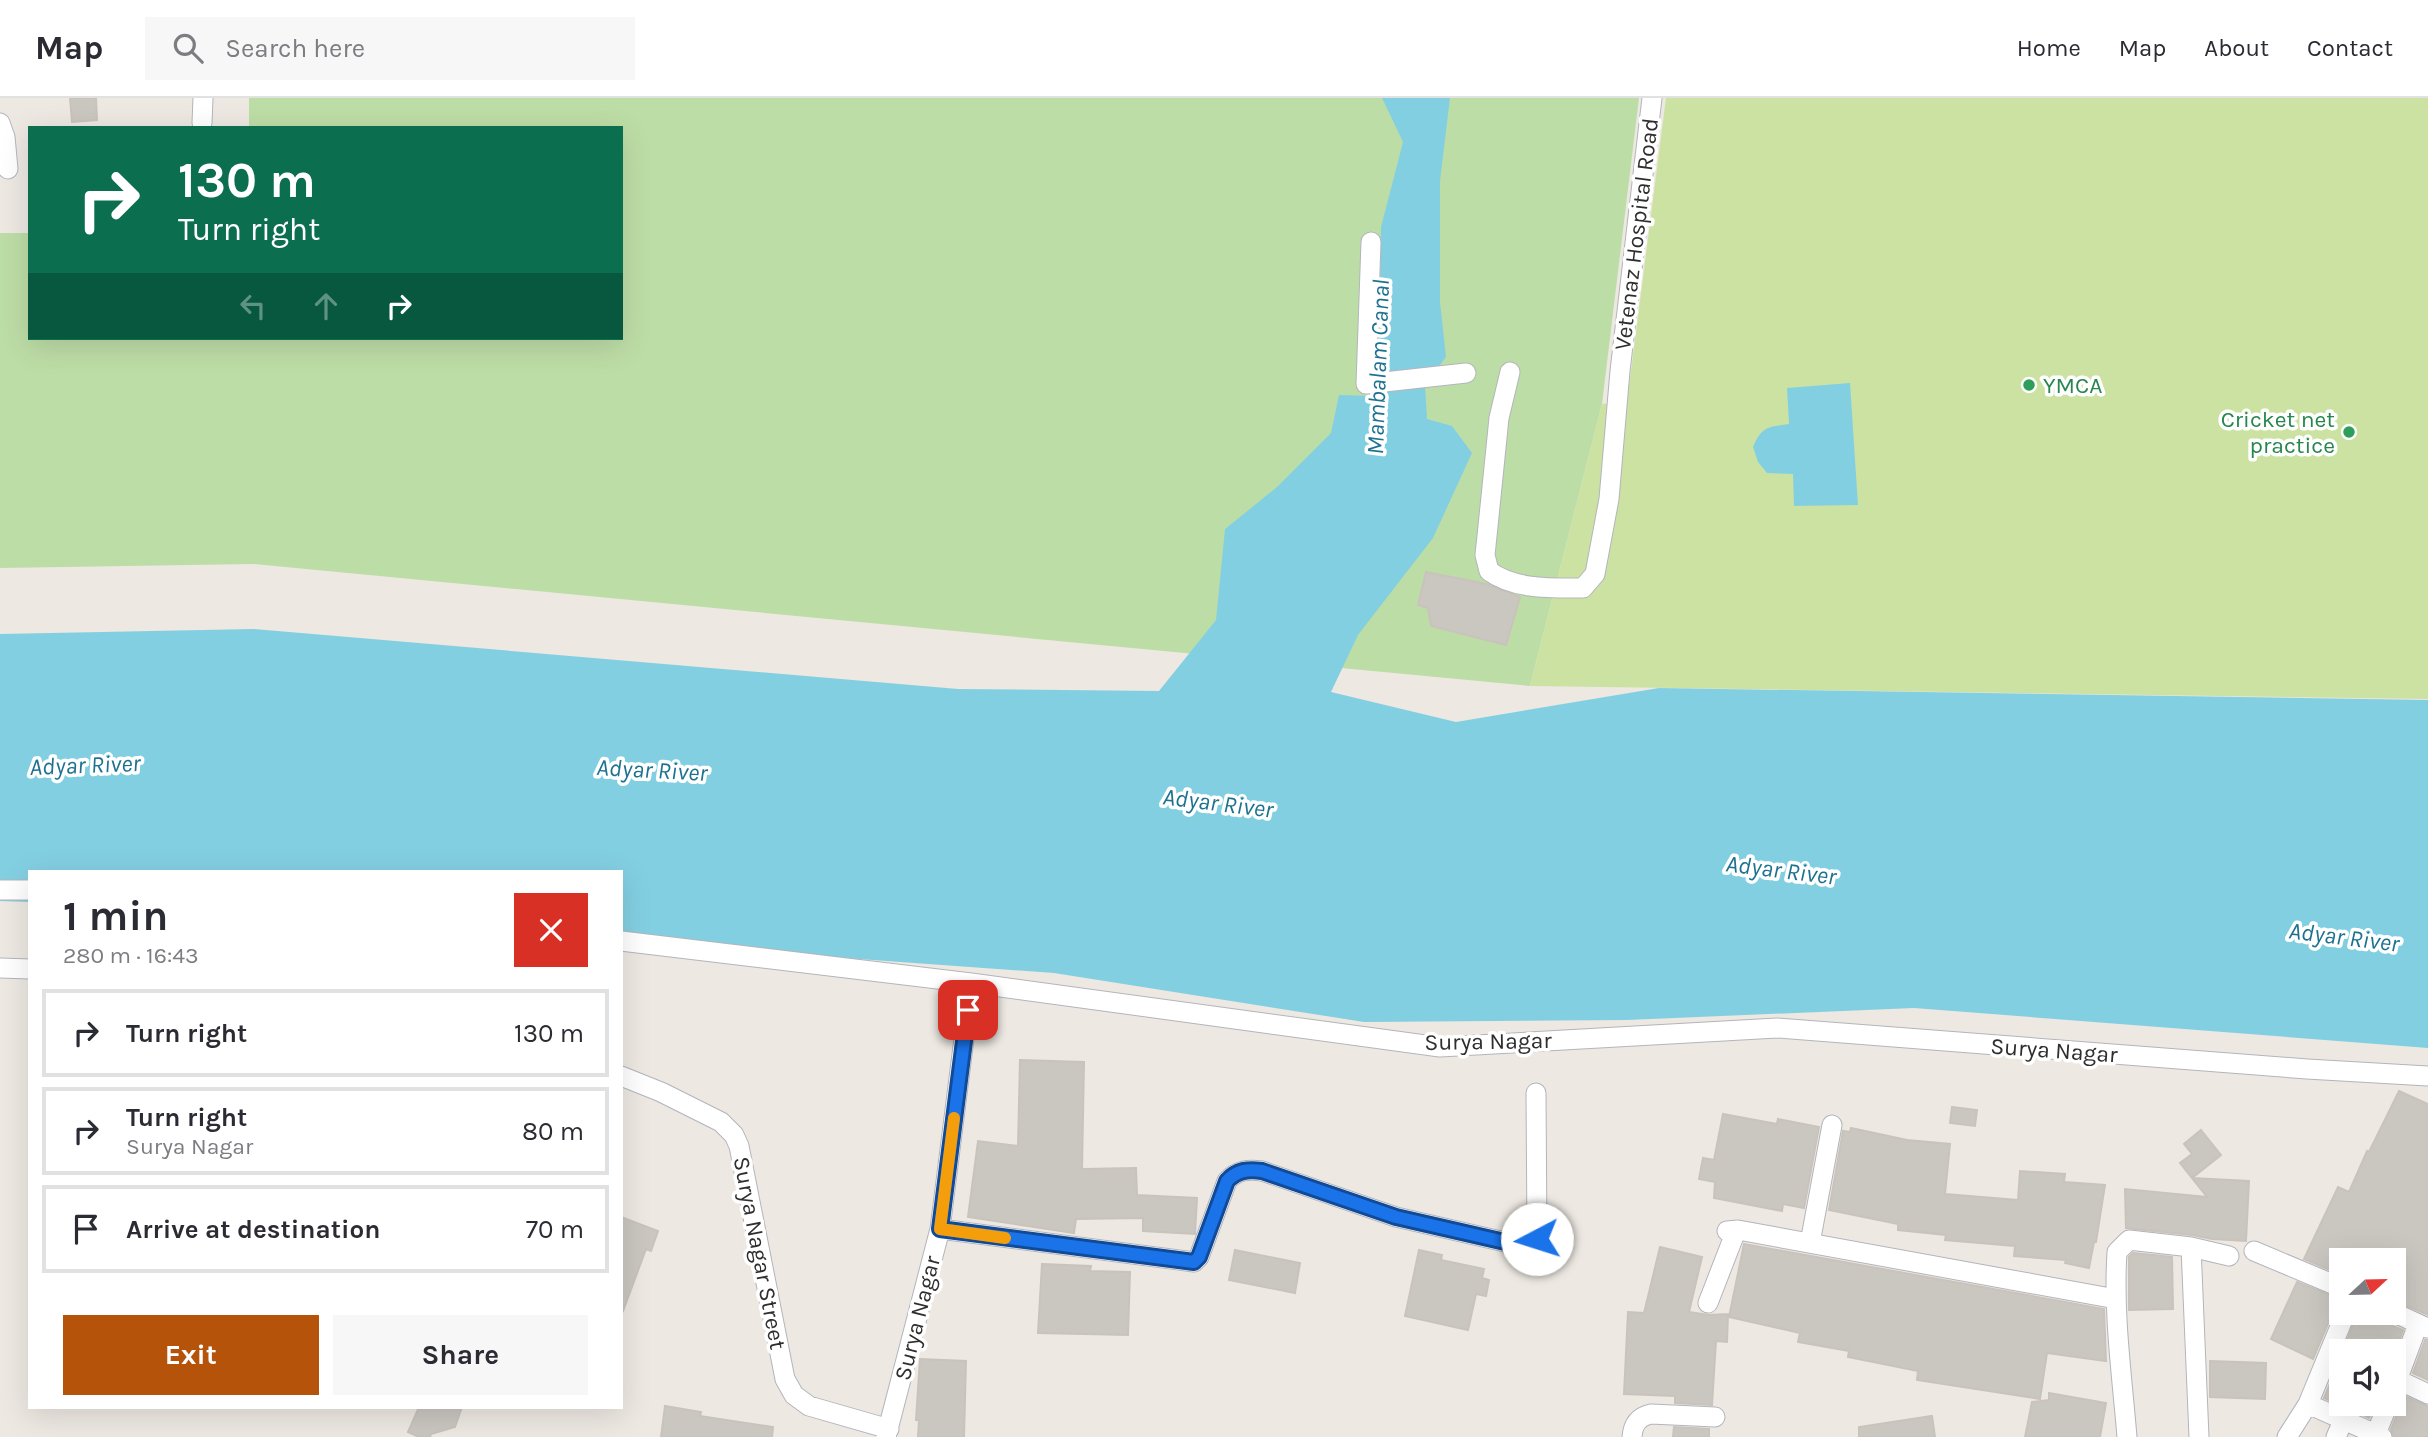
<!DOCTYPE html>
<html lang="en">
<head>
<meta charset="utf-8">
<style>
	:root { --surface:#fff; --page:#f7f7f7; --text:#2b2b33; --muted:#7c7c81; --line:#e1e1e2; --accent:#b45309 }
	body { margin:0; font-family:Karla,sans-serif; background:var(--page); color:var(--text); height:100vh; display:flex; flex-direction:column; font-size:26px; white-space:nowrap }
	* { box-sizing:border-box; margin:0 }
	p { font-size:23px; color:var(--muted) }
	.icon { flex:none; width:38px; height:38px; fill:none; stroke:currentColor; stroke-width:2; stroke-linecap:round; stroke-linejoin:round }
	.map { position:relative; flex:1; overflow:hidden }
	.details { position:absolute; left:28px; top:772px; width:595px; height:539px; display:flex; flex-direction:column; background:var(--surface); border-radius:0px; box-shadow:0 7px 28px #0002 }
	.details>* { flex:none }
	.guide { position:absolute; left:28px; top:28px; width:595px; height:214px; border-radius:0px; box-shadow:0 7px 28px #0002; background:#0b6e4f; color:#fff; overflow:hidden }
	.needle { width:46px; rotate:68deg }
	.buttons { position:absolute; left:2329px; top:1150px; display:grid; gap:14px }
	.buttons a { display:grid; place-items:center; width:77px; height:77px; border-radius:0px; background:var(--surface); box-shadow:0 7px 28px #0002; font-size:35px }
	.pin { position:absolute; display:grid; place-items:center; width:60px; height:60px; color:#fff; margin:-30px; border-radius:14px; box-shadow:0 4px 10px #0006 }
	.me { position:absolute; width:77px; margin:-38px; rotate:265deg; stroke-linejoin:round; filter:drop-shadow(0 0 5px #0008) }
	.turn { display:flex; align-items:center; gap:24px; height:147px; padding:0 35px; font-size:32px }
	.turn .icon { width:91px; height:91px; stroke-width:2.5 }
	.turn b { display:block; font-size:49px; line-height:60px }
	.lanes { display:flex; align-items:center; height:66px; padding:0 35px; background:#0003; justify-content:center; gap:35px; direction:ltr }
	.lanes .off { opacity:.35 }
	.round { display:grid; place-items:center; flex:none; width:74px; height:74px; border-radius:0px; background:var(--page) }
	.summary { display:flex; align-items:center; justify-content:space-between; height:119px; padding:0 35px }
	h1 { font-size:42px; font-weight:700; line-height:52px }
	.action { display:flex; gap:14px; margin-top:auto; padding:14px 35px }
	.action a { flex:1; height:80px; border-radius:0px; background:var(--accent); color:#fff; font-size:28px; font-weight:700; line-height:80px; text-align:center }
	.action a+a { background:var(--page); color:var(--text) }
	ul { padding:0; list-style:none }
	li { display:flex; align-items:center; gap:21px; height:88px; margin:0 14px 10px; padding:0 21px; border:4px solid var(--line); border-radius:0px }
	li div { flex:1 }
	li b { display:block; font-size:26px }
	li em { font-style:normal }
	header { display:flex; align-items:center; gap:42px; box-sizing:border-box; height:98px; padding:0 35px; background:var(--surface); border-bottom:2px solid var(--line) }
	header strong { font-size:33px }
	nav { display:flex; gap:38px; margin-inline-start:auto; font-size:24px }
	.search { width:490px; height:63px; background:var(--page); display:flex; align-items:center; gap:18px; box-sizing:border-box; padding:0 24px; border-radius:0px; color:var(--muted); font-size:26px }
	.map>svg:first-child { display:block }
	.green { fill:#bddda6 }
	.pitch { fill:#cce2a3 }
	.water { fill:#83cfe2 }
	.building { fill:#cac6c0; stroke:#c9c3bc; stroke-width:2 }
	.lines { fill:none; stroke-linecap:round; stroke-linejoin:round }
	.street-casing { stroke:#b3b5bc; stroke-width:21 }
	.street { stroke:#fff; stroke-width:19 }
	.route-casing { stroke:#114b97; stroke-width:18 }
	.route { stroke:#1a73e8; stroke-width:12 }
	.slow { stroke:#f59e0b; stroke-width:12 }
	.leisure-dot { fill:#2e9e5b; stroke:#fff; stroke-width:2.5 }
	.labels { text-anchor:middle; stroke-width:7; stroke-linejoin:round; paint-order:stroke }
	.street-label { font-size:23px; fill:#2e2e2e; stroke:#fff }
	.leisure-label { font-size:23px; fill:#27864d; stroke:#fff; text-anchor:start }
	.water-label { font-size:24px; font-style:italic; fill:#1e7291; stroke:#fff }
</style>
</head>
<body>
<header>
<strong>Map</strong>
<div class="search"><svg class="icon" aria-label="search" viewBox="0 0 24 24"><circle cx="10" cy="10" r="6"/><path d="M15 15l6 6"/></svg>Search here</div>
<nav><a>Home</a><a>Map</a><a>About</a><a>Contact</a></nav>
</header>
<div class="map">
<svg width="2428" height="1339" viewBox="0 0 2428 1339">
	<rect width="100%" height="100%" fill="#ede8e2"/>
	<path class="green" d="M249,0H1639L1602,306L1530,588L253,466L0,470V135H30V240H621V30H249Z"/>
	<path class="pitch" d="M1666,0H2428V601L1530,588L1602,306L1627,304Z"/>
	<path class="water" d="M1382,0H1450L1440,83V204L1446,259L1425,287L1427,321L1452,328L1472,355L1433,440L1358,537L1331,594L1456,624L1659,590L2428,602V950L1914,910L1627,922L1364,924L1054,875L621,844V774H30V804L0,803V536L253,531L958,591L1159,593L1216,522L1225,431L1277,389L1331,335L1339,297L1375,298L1379,264L1381,129L1403,44Z
		M1850,285L1858,407L1794,408L1793,376L1767,375L1758,364L1753,349C1762,328 1768,329 1789,326L1787,290Z"/>
	<path class="building" d="M70,0H96L97,22L72,24Z
		M1426,474L1487,486L1520,499L1506,547L1431,528L1428,510L1418,507Z
		M1020,962L1084,964L1082,1071L1136,1070L1137,1097L1197,1100L1195,1136L1143,1133V1120L1076,1121L1074,1135L968,1119L978,1043L1018,1048Z
		M2399,993L2428,1006V1217L2394,1202V1162H2342V1177L2304,1161L2338,1089L2349,1094L2367,1053L2369,1054Z
		M1952,1009L1977,1012L1975,1028L1950,1025Z
		M1723,1016L1777,1026L1778,1021L1819,1029L1804,1110L1783,1106L1782,1113L1714,1100L1715,1084L1699,1081L1703,1060L1714,1062Z
		M1851,1030L1907,1042L1950,1046L1945,1096L2018,1102L2020,1073L2065,1076L2064,1084L2105,1087L2096,1144H2094L2089,1170L2065,1165L2066,1162L2014,1158L2015,1148L1945,1142L1946,1137L1898,1132V1126L1829,1112L1843,1033L1850,1034Z
		M2201,1032L2221,1057L2192,1080L2180,1065L2192,1056L2184,1046Z
		M2192,1080L2249,1083L2246,1143L2212,1141L2192,1137L2126,1130L2125,1091L2207,1099Z
		M621,1119L658,1133L651,1153L646,1151L623,1213L621,1212Z
		M1744,1146L2104,1211L2106,1263L2047,1255L2040,1301L1917,1282L1918,1273L1848,1259L1849,1253L1798,1244L1800,1235L1729,1219Z
		M1660,1149L1702,1159L1689,1214L1709,1217L1728,1216L1727,1244L1716,1243L1712,1307L1675,1305V1298L1624,1296L1628,1214L1644,1215Z
		M1235,1152L1300,1165L1295,1195L1229,1182Z
		M1419,1152L1442,1157L1441,1162L1484,1171L1482,1180L1489,1182L1486,1198L1476,1196L1468,1232L1405,1218Z
		M2133,1155L2172,1159L2173,1211L2129,1212V1159Z
		M1042,1166L1091,1168L1090,1173L1130,1174L1128,1237L1038,1235Z
		M2297,1184L2342,1202L2335,1209L2313,1261L2271,1241Z
		M2358,1214L2403,1232L2394,1256V1253H2343Z
		M2425,1242H2428V1282L2413,1275Z
		M2342,1257V1308L2324,1300Z
		M920,1261L966,1263L964,1339H918L919,1322H916Z
		M2210,1263L2266,1265L2265,1301L2210,1299Z
		M2049,1295L2106,1305L2100,1339H2025L2032,1304L2049,1302Z
		M2404,1298L2428,1308V1339H2394L2391,1331L2399,1311V1302Z
		M2356,1306H2375L2369,1320L2353,1312Z
		M665,1308L701,1314L700,1318L773,1329L772,1339H661Z
		M419,1309H462L455,1329L431,1336L430,1339H419L408,1334Z
		M1932,1318L1935,1339H1859V1329Z
		M1674,1329L1709,1331V1339H1673Z"/>
	<g class="lines">
		<g class="street-casing">
			<path id="street" d="M0,25L5,39L8,71
				M202,25L203,0
				M1371,144L1366,286L1466,275
				M1510,274L1499,320L1487,438L1485,457L1489,473C1515,492 1553,490 1583,490L1595,476L1609,401L1620,273L1652,0
				M0,792H30
				M621,843L971,885
				M0,870L30,871
				M621,978L661,994L721,1024L734,1037L739,1048L785,1281L794,1297L809,1308L889,1331
				M940,1131L1194,1164L1199,1159L1227,1083C1237,1072 1248,1071 1262,1073L1396,1119L1518,1147L1537,1141L1536,995
				M1810,1145L1832,1027
				M2191,1149L2229,1158
				M2254,1153L2342,1190
				M1708,1205L1734,1138L1727,1133L1738,1132L2116,1201
				M2393,1214L2427,1230
				M2394,1280L2428,1296
				M2394,1291L2418,1226
				M2308,1306L2382,1339
				M2376,1336L2388,1306
				M886,1339L940,1131L971,885L1440,949L1777,930L2307,971L2428,978
				M1632,1339C1633,1326 1638,1319 1651,1316L1715,1319
				M2127,1339C2122,1278 2113,1215 2117,1154L2129,1142L2191,1149L2199,1339
				M2287,1339L2308,1306L2346,1214
				M2336,1339L2343,1323"/>
		</g>
		<use href="#street" class="street"/>
	</g>
	<g class="lines">
		<g class="route-casing">
			<path id="route" d="M968,912L940,1131L1194,1164L1199,1159L1227,1083C1237,1072 1248,1071 1262,1073L1396,1119L1518,1147L1537,1141"/>
		</g>
		<use href="#route" class="route"/>
		<path class="slow" d="M954,1020L940,1131L1005,1140"/>
	</g>
	<g class="leisure-dot">
		<circle cx="2029" cy="287" r="7"/>
		<circle cx="2349" cy="334" r="7"/>
	</g>
	<g class="labels">
		<g class="street-label">
			<text transform="translate(1636 136) rotate(-83)" y="8">Vetenaz Hospital Road</text>
			<text transform="translate(1488 943) rotate(-1)" y="8">Surya Nagar</text>
			<text transform="translate(2054 952) rotate(4)" y="8">Surya Nagar</text>
			<text transform="translate(760 1155) rotate(79)" y="8">Surya Nagar Street</text>
			<text transform="translate(917 1220) rotate(-76)" y="8">Surya Nagar</text>
		</g>
		<g class="leisure-label">
			<text x="2043" y="295">YMCA</text>
			<text x="2335" y="329" text-anchor="end">Cricket net<tspan x="2335" dy="26">practice</tspan></text>
		</g>
		<g class="water-label">
			<text transform="translate(1378 269) rotate(-88)" y="8">Mambalam Canal</text>
			<text transform="translate(85 667) rotate(-2)" y="8">Adyar River</text>
			<text transform="translate(652 672) rotate(3)" y="8">Adyar River</text>
			<text transform="translate(1218 705) rotate(7)" y="8">Adyar River</text>
			<text transform="translate(1781 772) rotate(7)" y="8">Adyar River</text>
			<text transform="translate(2344 839) rotate(7)" y="8">Adyar River</text>
		</g>
	</g>
</svg>
<div class="buttons">
<a><svg class="needle" viewBox="-14 -14 28 28"><path d="M0-13l5 13h-10z" fill="#e53935"/><path d="M0 13l5-13h-10z" fill="#7c7c81"/></svg></a>
<a><svg class="icon" aria-label="sound" viewBox="0 0 24 24"><path d="M4 9h4l5-4v14l-5-4H4zM17 9q2 3 0 6"/></svg></a>
</div>
<div class="pin" style="left:968px;top:912px;background:#d93025"><svg class="icon" aria-label="arrive" viewBox="0 0 24 24"><path d="M6 21V4h12l-3 4 3 4H6"/></svg></div>
<svg class="me" style="left:1537px;top:1141px" viewBox="-20 -20 40 40"><circle r="19" fill="#fff"/><path d="M0-13L10 11 0 6-10 11z" fill="#1a73e8"/></svg>
<div class="guide">
<div class="turn"><svg class="icon" aria-label="right" viewBox="0 0 24 24"><path d="M7 20v-9h11M14 6l5 5-5 5"/></svg><div><b>130 m</b>Turn right</div></div>
<div class="lanes"><svg class="icon off" aria-label="left" viewBox="0 0 24 24"><path d="M17 20v-9H6M10 6l-5 5 5 5"/></svg><svg class="icon off" aria-label="ahead" viewBox="0 0 24 24"><path d="M12 20V5M6 11l6-6 6 6"/></svg><svg class="icon" aria-label="right" viewBox="0 0 24 24"><path d="M7 20v-9h11M14 6l5 5-5 5"/></svg></div>
</div>
<section class="details">
<div class="summary"><div><h1>1 min</h1><p>280 m · 16:43</p></div><a class="round" style="background:#d93025;color:#fff"><svg class="icon" aria-label="close" viewBox="0 0 24 24"><path d="M6 6l12 12M18 6L6 18"/></svg></a></div>
<ul>
<li><svg class="icon" aria-label="right" viewBox="0 0 24 24"><path d="M7 20v-9h11M14 6l5 5-5 5"/></svg><div><b>Turn right</b></div><em>130 m</em></li>
<li><svg class="icon" aria-label="right" viewBox="0 0 24 24"><path d="M7 20v-9h11M14 6l5 5-5 5"/></svg><div><b>Turn right</b><p>Surya Nagar</p></div><em>80 m</em></li>
<li><svg class="icon" aria-label="arrive" viewBox="0 0 24 24"><path d="M6 21V4h12l-3 4 3 4H6"/></svg><div><b>Arrive at destination</b></div><em>70 m</em></li>
</ul>
<div class="action"><a>Exit</a><a>Share</a></div>
</section>
</div>
</body>
</html>
